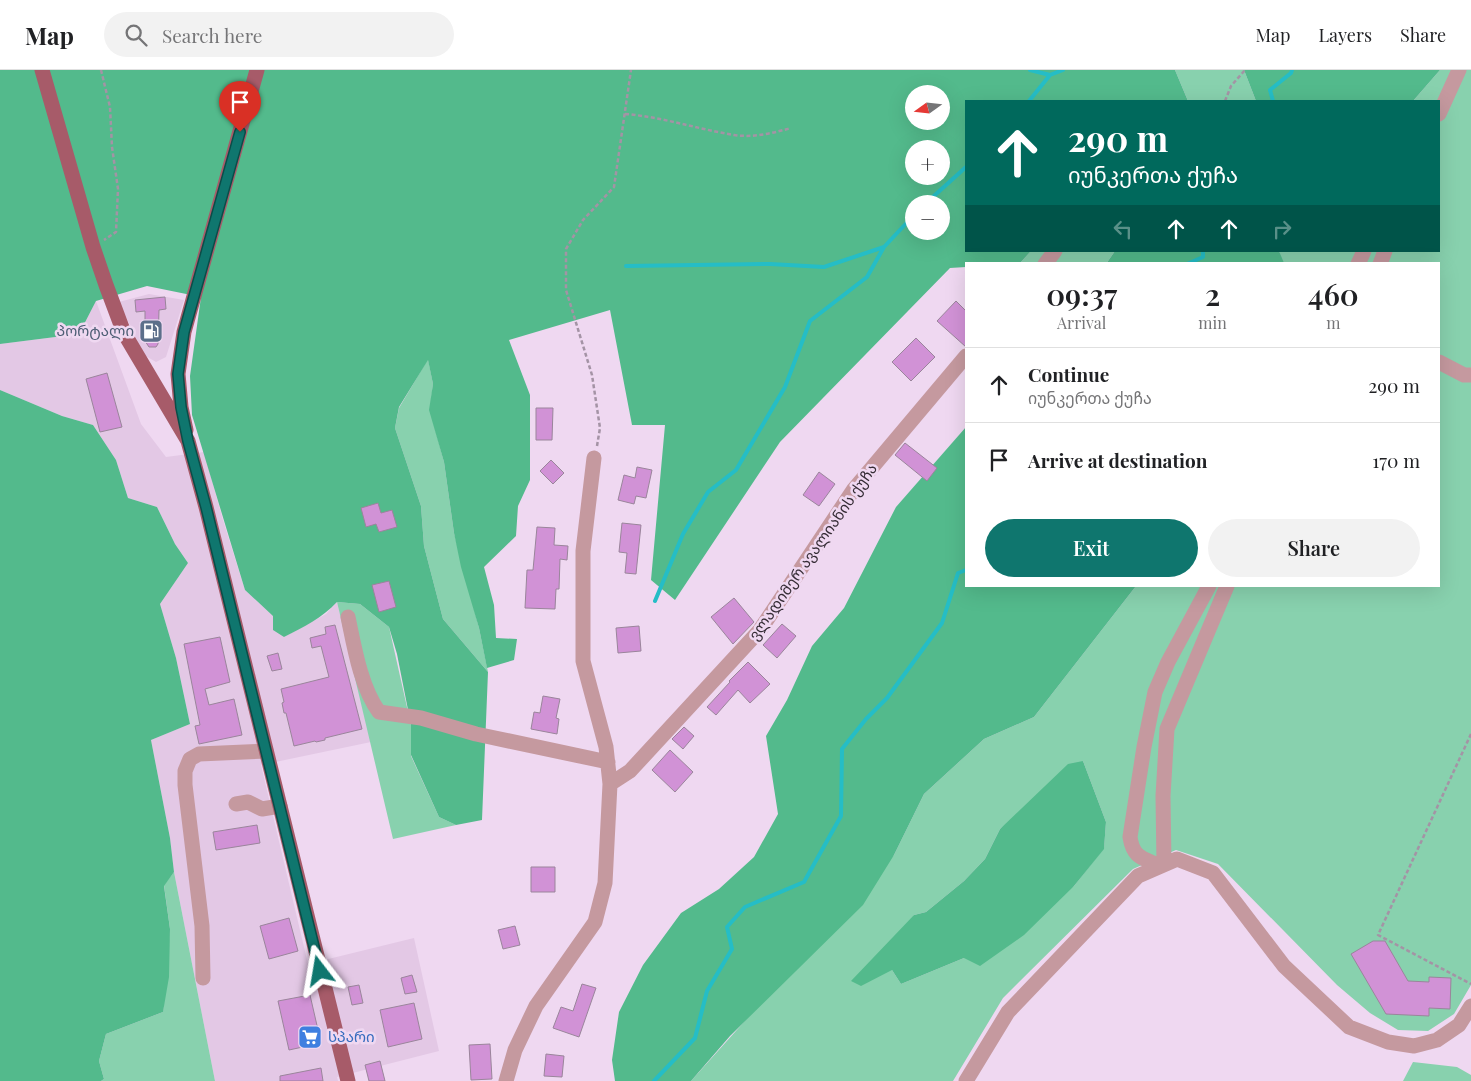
<!DOCTYPE html>
<html lang="en">
<head>
<meta charset="utf-8">
<style>
	:root { --surface:#fff; --page:#f2f2f2; --text:#202124; --muted:#757577; --line:#e0e0e0; --accent:#0f766e }
	body { margin:0; font-family:"Playfair Display","Noto Sans Georgian",serif; background:var(--page); color:var(--text); height:100vh; display:flex; flex-direction:column; font-size:19px; white-space:nowrap }
	* { box-sizing:border-box; margin:0 }
	p { font-size:16px; color:var(--muted) }
	.icon { flex:none; width:28px; height:28px; fill:none; stroke:currentColor; stroke-width:2; stroke-linecap:round; stroke-linejoin:round }
	.map { position:relative; flex:1; overflow:hidden }
	.side { position:absolute; left:965px; top:192px; width:475px; height:325px; display:flex; flex-direction:column; background:var(--surface); border-radius:0px; box-shadow:0 5px 20px #0002 }
	.side>* { flex:none }
	.guide { position:absolute; left:965px; top:30px; width:475px; height:152px; border-radius:0px; box-shadow:0 5px 20px #0002; background:#00695c; color:#fff; overflow:hidden }
	.needle { width:32px; rotate:255deg }
	.buttons { position:absolute; left:905px; top:15px; display:grid; gap:10px }
	.buttons a { display:grid; place-items:center; width:45px; height:45px; border-radius:50%; background:var(--surface); box-shadow:0 5px 20px #0002; font-size:25px }
	.pin { position:absolute; display:grid; place-items:center; width:42px; height:42px; color:#fff; margin:-51px -21px; border-radius:50% 50% 50% 0; rotate:-45deg; box-shadow:0 0 5px #0007 }
	.pin .icon { rotate:45deg }
	.me { position:absolute; width:55px; margin:-28px; rotate:346deg; stroke-linejoin:round; filter:drop-shadow(0 0 4px #0008) }
	.turn { display:flex; align-items:center; gap:18px; height:105px; padding:0 20px; font-size:22px }
	.turn .icon { width:65px; height:65px; stroke-width:2.5 }
	.turn b { display:block; font-size:35px; line-height:42px }
	.lanes { display:flex; align-items:center; height:48px; padding:0 20px; background:#0003; justify-content:center; gap:25px; direction:ltr }
	.lanes .off { opacity:.35 }
	.eta { display:flex; justify-content:space-evenly; align-items:center; height:85px; text-align:center }
	.eta b { font-size:30px; font-weight:600; line-height:35px }
	.button { display:flex; gap:10px; margin-top:auto; padding:10px 20px }
	.button a { flex:1; height:58px; border-radius:30px; background:var(--accent); color:#fff; font-size:20px; font-weight:600; line-height:58px; text-align:center }
	.button a+a { background:var(--page); color:var(--text) }
	ul { padding:0; list-style:none }
	li { display:flex; align-items:center; gap:15px; height:75px; padding:0 20px; border-top:1px solid var(--line) }
	li div { flex:1 }
	li b { display:block; font-size:19px }
	li em { font-style:normal }
	header { display:flex; align-items:center; gap:30px; box-sizing:border-box; height:70px; padding:0 25px; background:var(--surface); border-bottom:1px solid var(--line) }
	header strong { font-size:24px }
	nav { display:flex; gap:28px; margin-inline-start:auto; font-size:18px }
	.search { width:350px; height:45px; background:var(--page); display:flex; align-items:center; gap:12px; box-sizing:border-box; padding:0 18px; border-radius:28px; color:var(--muted); font-size:19px }
	.map>svg:first-child { display:block }
	.built { fill:#e3c8e5 }
	.green { fill:#88d1ae; fill-rule:evenodd }
	.forest { fill:#53ba8c; fill-rule:evenodd }
	.lines { fill:none; stroke-linecap:round; stroke-linejoin:round }
	.stream { stroke:#25bdc6; stroke-width:4 }
	.building { fill:#d192d6; stroke:#9a859b }
	.path { stroke:#a493a5; stroke-width:2.5; stroke-dasharray:4 2.5; stroke-linecap:butt }
	.minor { stroke:#c5999f; stroke-width:15 }
	.major { stroke:#a75b69; stroke-width:15 }
	.route-casing { stroke:#0a4d48; stroke-width:12 }
	.route { stroke:#0f766e; stroke-width:9 }
	.labels { text-anchor:middle; stroke-width:5; stroke-linejoin:round; paint-order:stroke }
	.service-label { font-size:15px; fill:#4e5e75; stroke:#efd8f1; text-anchor:end }
	.street-label { font-size:15px; fill:#352c35; stroke:#efd8f1 }
	.shop-label { font-size:15px; fill:#366cbe; stroke:#efd8f1; text-anchor:start }
</style>
</head>
<body>
<header>
<strong>Map</strong>
<div class="search"><svg class="icon" aria-label="search" viewBox="0 0 24 24"><circle cx="10" cy="10" r="6"/><path d="M15 15l6 6"/></svg>Search here</div>
<nav><a>Map</a><a>Layers</a><a>Share</a></nav>
</header>
<div class="map">
<svg width="1471" height="1011" viewBox="0 0 1471 1011">
	<rect width="100%" height="100%" fill="#efd8f1"/>
	<path class="built" d="M149,224L184,230L166,287L156,292L144,285L119,232Z
		M96,231L141,354L166,387L204,382L223,450L245,520L273,546L284,567L326,544L337,532L371,672L261,695L308,894L414,868L439,981L337,1007L338,1011H215L174,802L170,768L151,670L190,654L176,588L160,534L188,493L175,474L157,437L128,428L116,390L93,355L62,346L0,320V274L79,264Z"/>
	<path class="green" d="M1175,0H1244L1256,31H1188Z
		M1440,0H1471V915L1454,944L1428,961L1398,960L1370,943L1337,915L1218,794L1176,780L1133,799L1003,928L953,1011H691L894,785L924,724L984,669L1034,647L1136,516H1439V194H1283L1279,181H1439V31H1413ZM1083,691L1106,752L1104,778L1074,816L964,888L901,914L892,900L914,845L926,842L964,811L985,789L1000,759Z
		M1031,181H1115L1106,194L1020,193Z
		M428,289L433,314L430,340L444,392L454,463L479,558L488,602L443,549L424,476L421,436L395,358L399,338Z
		M337,532L360,534L389,557L411,655V686L439,747L456,755L393,769Z
		M174,802L215,1011H101L104,1009L99,991L106,964L163,942L170,859L164,815Z
		M1413,992L1457,997L1471,1005V1011H1403Z"/>
	<path class="forest" d="M0,0H1175L1188,31H966V181H1031L1020,193L966,194V197L950,198L780,372L675,530L651,510L665,355H632L610,240L509,270L530,325V410L518,436L516,466L484,497L494,535L496,568L517,569L514,590L487,598L479,558L461,497L454,463L444,392L429,340L433,314L428,290L399,337L395,358L421,436L424,476L443,549L488,602L482,750L456,755L439,747L411,685V655L397,584L389,557L360,534L337,532C322,548 304,557 284,567L273,560V546L245,520L192,345L190,306L201,227L147,216L96,231L79,264L0,274ZM914,24H941V51H914ZM914,79H941V106H914ZM914,134H941V161H914Z
		M1244,0H1440L1413,31H1256Z
		M1115,181H1279L1284,193L1106,194Z
		M0,320L62,346L93,355L116,390L128,428L157,437L175,474L188,493L160,534L176,588L190,654L151,670L170,768L174,802L164,816L170,859L169,907L163,942L106,964L99,991L104,1009L101,1011H0Z
		M966,357V516H1136L1034,647L984,669L924,724L894,785L863,835L730,966L691,1011H615L612,990L619,942L643,895L681,843L719,819L754,787L778,744L766,666L787,630L812,576L844,538L896,437Z
		M1083,691L1106,752L1104,779L1074,816L1024,865L980,896L964,888L901,914L892,900L861,916L851,911L914,845L926,842L964,811L985,789L1000,759L1068,694Z"/>
	<g class="lines">
		<path class="stream" d="M1030,0L1050,5L1063,0
			M1029,31L1050,5
			M1273,31L1270,20L1291,3L1292,0
			M925,134L966,97
			M1187,194L1203,187V181
			M626,196L770,194L824,197L884,177L914,145
			M655,531L683,464L708,422L736,400L785,317L810,251L867,207L884,177
			M654,1011L695,968L707,921L732,879L727,857L745,837L804,812L841,746L842,679L866,649L887,628L942,553L958,503L966,500"/>
	</g>
	<path class="building" d="M165,227L166,239L159,240L158,274L156,277H149L145,271V241L136,242L135,230Z
		M956,231L966,241V277L937,251Z
		M916,268L935,287L911,311L892,292Z
		M107,303L122,357L100,362L86,309Z
		M536,338H553L552,370H536Z
		M905,373L937,398L927,411L895,385Z
		M551,390L564,403L553,414L540,401Z
		M637,397L652,400L646,428L636,426L634,434L618,430L624,405L635,408Z
		M819,402L835,414L819,436L803,425Z
		M378,433L381,443L392,440L397,457L379,462L376,454L366,457L361,438Z
		M622,453L641,455L636,504L625,503L627,483L619,482Z
		M537,457L555,458L554,475L568,476L567,490L560,489L559,519H556L555,539L525,538L527,500H533Z
		M389,511L396,537L379,542L372,515Z
		M734,528L754,552L733,574L711,547Z
		M782,554L796,566L777,588L763,575Z
		M335,555L362,659L325,668V670L316,672L315,671L294,676L286,643H284L282,633L284,632L281,619L329,607L321,576L312,578L310,568L326,564L325,557Z
		M639,556L641,581L618,583L616,558Z
		M220,567L230,612L205,619L209,635L234,629L242,665L199,674L195,656L200,655L184,574Z
		M278,583L282,599L272,601L267,586Z
		M748,592L770,614L750,633L738,620L716,645L707,637L730,612L729,611Z
		M543,626L560,629L556,648L559,649L557,664L531,659L534,642L540,643Z
		M684,657L694,666L683,679L672,669Z
		M670,680L693,702L675,722L652,700Z
		M257,755L260,773L216,780L213,762Z
		M531,797H555V822H531Z
		M289,848L298,881L269,889L260,856Z
		M515,856L520,875L503,879L498,860Z
		M1373,871H1385L1408,911L1429,912V907L1451,908L1450,939L1429,938V946L1386,944L1351,884Z
		M412,905L417,922L405,924L401,908Z
		M582,914L596,918L579,967L553,958L561,937L573,941Z
		M359,915L363,933L352,935L348,917Z
		M310,925L321,973L289,980L278,931Z
		M414,933L422,969L388,977L380,940Z
		M490,974L492,1009L471,1010L469,975Z
		M546,984L564,986L562,1007L544,1006Z
		M380,991L385,1011H369L365,995Z
		M321,998L323,1011H280V1006Z"/>
	<g class="lines">
		<path class="path" d="M101,0L110,37L112,77L118,119L116,162L104,170
			M1225,31L1231,16L1245,0
			M625,44C663,47 697,59 734,65C754,68 773,63 791,58
			M597,376L600,358L592,305L566,220V179L583,150L614,117L631,0
			M1471,664L1378,865L1471,914"/>
		<path class="minor" d="M1439,44L1459,0
			M1045,194L1055,181
			M1358,194L1364,181
			M1380,194L1385,181
			M1439,292L1464,305H1471
			M348,547C354,576 361,618 379,642L421,648L476,664L608,692
			M610,714L630,701L760,560L854,419L966,286
			M236,734L248,732L262,739L280,736
			M1164,794L1163,726L1167,659L1227,516
			M1160,796C1143,788 1133,788 1130,767L1144,677L1155,622L1168,592L1209,516
			M203,908L202,856L185,715V701L190,689L199,684L266,681
			M506,1011L515,980L536,936L595,852L605,813L610,714L606,677L583,591V481L594,388
			M966,1011L1008,942L1138,806L1177,789L1213,803L1284,896L1349,957L1388,972L1414,976L1437,970L1459,955L1471,936"/>
		<path class="major" d="M42,0L93,177L106,215L124,263L188,371L206,437L348,1011
			M186,360L181,337L178,304L184,262L257,0"/>
	</g>
	<g class="lines">
		<g class="route-casing">
			<path id="route" d="M240,62L184,262L178,304L181,337L188,371L206,437L320,901"/>
		</g>
		<use href="#route" class="route"/>
	</g>
	<defs>
		<g id="fuel-square" transform="scale(1.25)"><rect x="-9" y="-9" width="18" height="18" rx="4" fill="#5c6f8a" stroke="#efd8f1"/><path d="M-5.5-6h7V0h2V4h1.3V-2.5L3-4.5l.8-.8L6-3V5H2.5V1h-1V6h-7ZM-4.2-4.7v3.2H.2V-4.7Z" fill="#fff"/></g>
		<g id="supermarket-square" transform="scale(1.25)"><rect x="-9" y="-9" width="18" height="18" rx="4" fill="#3f7fe0" stroke="#efd8f1"/><path d="M-6-5.5h2.5l.6 2H6L4.5 2H-2.5L-4.4-4H-6ZM-1.5 3.2a1.3 1.3 0 1 0 .1 0ZM3 3.2a1.3 1.3 0 1 0 .1 0Z" fill="#fff"/></g>
	</defs>
	<g fill-rule="evenodd">
		<use href="#fuel-square" x="151" y="261"/>
		<use href="#supermarket-square" x="310" y="967"/>
	</g>
	<g class="labels">
		<g class="service-label">
			<text x="134" y="266">პორტალი</text>
		</g>
		<g class="street-label">
			<text transform="translate(813 482) rotate(-55)" y="5">ვლადიმერ ავალიანის ქუჩა</text>
		</g>
		<g class="shop-label">
			<text x="328" y="972">სპარი</text>
		</g>
	</g>
</svg>
<div class="buttons">
<a><svg class="needle" viewBox="-14 -14 28 28"><path d="M0-13l5 13h-10z" fill="#e53935"/><path d="M0 13l5-13h-10z" fill="#757577"/></svg></a>
<a>+</a>
<a>−</a>
</div>
<div class="pin" style="left:240px;top:62px;background:#d93025"><svg class="icon" aria-label="arrive" viewBox="0 0 24 24"><path d="M6 21V4h12l-3 4 3 4H6"/></svg></div>
<svg class="me" style="left:320px;top:901px" viewBox="-20 -20 40 40"><path d="M0-17L14 15 0 8-14 15z" fill="#0f766e" stroke="#fff" stroke-width="4"/></svg>
<div class="guide">
<div class="turn"><svg class="icon" aria-label="ahead" viewBox="0 0 24 24"><path d="M12 20V5M6 11l6-6 6 6"/></svg><div><b>290 m</b>იუნკერთა ქუჩა</div></div>
<div class="lanes"><svg class="icon off" aria-label="left" viewBox="0 0 24 24"><path d="M17 20v-9H6M10 6l-5 5 5 5"/></svg><svg class="icon" aria-label="ahead" viewBox="0 0 24 24"><path d="M12 20V5M6 11l6-6 6 6"/></svg><svg class="icon" aria-label="ahead" viewBox="0 0 24 24"><path d="M12 20V5M6 11l6-6 6 6"/></svg><svg class="icon off" aria-label="right" viewBox="0 0 24 24"><path d="M7 20v-9h11M14 6l5 5-5 5"/></svg></div>
</div>
<section class="side">
<div class="eta">
<div><b>09:37</b><p>Arrival</p></div>
<div><b>2</b><p>min</p></div>
<div><b>460</b><p>m</p></div>
</div>
<ul>
<li><svg class="icon" aria-label="ahead" viewBox="0 0 24 24"><path d="M12 20V5M6 11l6-6 6 6"/></svg><div><b>Continue</b><p>იუნკერთა ქუჩა</p></div><em>290 m</em></li>
<li><svg class="icon" aria-label="arrive" viewBox="0 0 24 24"><path d="M6 21V4h12l-3 4 3 4H6"/></svg><div><b>Arrive at destination</b></div><em>170 m</em></li>
</ul>
<div class="button"><a>Exit</a><a>Share</a></div>
</section>
</div>
</body>
</html>
